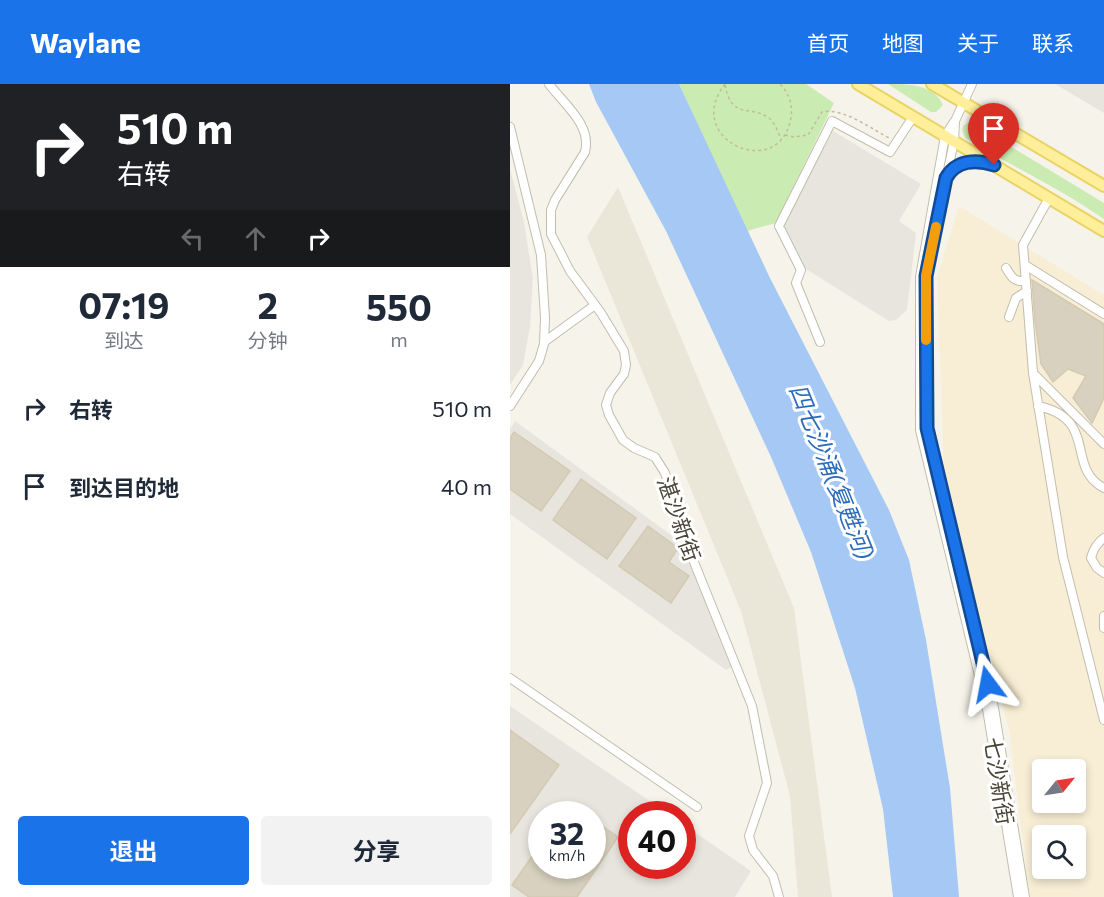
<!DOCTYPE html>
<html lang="zh">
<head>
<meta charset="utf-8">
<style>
	:root { --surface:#fff; --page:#f2f2f3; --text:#1f2937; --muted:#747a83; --accent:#1a73e8 }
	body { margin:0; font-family:Commissioner,"Noto Sans SC",sans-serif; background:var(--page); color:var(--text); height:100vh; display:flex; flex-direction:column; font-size:22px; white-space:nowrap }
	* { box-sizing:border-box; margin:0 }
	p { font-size:20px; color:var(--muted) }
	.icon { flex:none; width:33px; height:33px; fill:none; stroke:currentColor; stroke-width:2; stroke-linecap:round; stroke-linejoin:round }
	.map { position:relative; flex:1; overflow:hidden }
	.details { display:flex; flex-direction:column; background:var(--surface); width:510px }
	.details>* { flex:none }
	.guide { background:#202124; color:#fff; overflow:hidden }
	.needle { width:39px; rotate:60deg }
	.controls { position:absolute; left:522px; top:675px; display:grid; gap:12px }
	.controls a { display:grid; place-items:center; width:54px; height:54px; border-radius:6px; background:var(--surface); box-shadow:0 3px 9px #0003; font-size:30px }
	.speed { position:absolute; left:18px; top:717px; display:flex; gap:12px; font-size:30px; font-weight:700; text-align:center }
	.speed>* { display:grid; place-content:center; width:78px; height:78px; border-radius:50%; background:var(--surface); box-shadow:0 3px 9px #0003; line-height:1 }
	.speed small { font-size:15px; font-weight:400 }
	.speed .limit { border:9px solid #d22; background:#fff; color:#111 }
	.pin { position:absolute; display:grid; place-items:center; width:51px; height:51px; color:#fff; margin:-62px -26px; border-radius:50% 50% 50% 0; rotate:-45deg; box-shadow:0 0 6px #0007 }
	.pin .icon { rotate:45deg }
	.me { position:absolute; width:66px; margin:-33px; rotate:347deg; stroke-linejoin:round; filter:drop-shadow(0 0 4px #0008) }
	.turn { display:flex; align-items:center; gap:21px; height:126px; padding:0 18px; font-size:27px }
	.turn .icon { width:78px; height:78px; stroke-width:2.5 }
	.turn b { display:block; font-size:42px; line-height:51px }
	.lanes { display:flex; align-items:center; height:57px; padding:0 18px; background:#0003; justify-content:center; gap:30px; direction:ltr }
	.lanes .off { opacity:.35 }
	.eta { display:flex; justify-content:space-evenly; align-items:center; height:102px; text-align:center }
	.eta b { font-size:36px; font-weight:700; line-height:42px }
	.button { display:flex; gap:12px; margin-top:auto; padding:12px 18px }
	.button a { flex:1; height:69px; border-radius:6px; background:var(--accent); color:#fff; font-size:24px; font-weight:700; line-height:69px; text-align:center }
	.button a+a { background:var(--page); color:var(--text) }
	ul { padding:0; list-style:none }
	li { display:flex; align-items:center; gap:18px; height:78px; padding:0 18px }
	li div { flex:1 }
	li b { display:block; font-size:22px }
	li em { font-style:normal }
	header { display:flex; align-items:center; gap:36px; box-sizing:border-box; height:84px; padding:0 30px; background:var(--accent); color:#fff }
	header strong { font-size:28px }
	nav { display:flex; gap:33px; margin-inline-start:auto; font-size:21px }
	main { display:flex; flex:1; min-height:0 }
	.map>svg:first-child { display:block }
	.residential { fill:#eae6d8 }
	.commercial { fill:#f8eed5; fill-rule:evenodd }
	.industrial { fill:#e8e5de; fill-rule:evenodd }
	.green { fill:#caebb2 }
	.water { fill:#a5c9f4 }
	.building { fill:#d8d1bf; stroke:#d3cab2; stroke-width:1.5 }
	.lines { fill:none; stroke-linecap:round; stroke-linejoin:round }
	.minor-casing { stroke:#c2bdac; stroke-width:10 }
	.major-casing { stroke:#e9d364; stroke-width:14 }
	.path { stroke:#c4bb9c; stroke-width:1.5; stroke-dasharray:3 3; stroke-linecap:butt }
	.minor { stroke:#fff; stroke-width:8 }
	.major { stroke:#ffef9a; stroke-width:10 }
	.route-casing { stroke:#114b97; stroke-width:15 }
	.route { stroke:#1a73e8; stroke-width:10 }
	.slow { stroke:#f59e0b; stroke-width:10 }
	.labels { text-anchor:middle; stroke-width:6; stroke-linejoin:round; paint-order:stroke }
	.street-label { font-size:22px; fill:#4a4537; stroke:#fff }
	.water-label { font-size:24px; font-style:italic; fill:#2b6bbc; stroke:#fff }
</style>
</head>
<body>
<header>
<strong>Waylane</strong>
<nav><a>首页</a><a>地图</a><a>关于</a><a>联系</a></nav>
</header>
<main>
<section class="details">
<div class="guide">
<div class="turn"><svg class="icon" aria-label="right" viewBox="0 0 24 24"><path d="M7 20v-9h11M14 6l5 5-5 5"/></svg><div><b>510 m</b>右转</div></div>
<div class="lanes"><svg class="icon off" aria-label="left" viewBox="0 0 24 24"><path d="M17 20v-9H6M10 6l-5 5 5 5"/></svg><svg class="icon off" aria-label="ahead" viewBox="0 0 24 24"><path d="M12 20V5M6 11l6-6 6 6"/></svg><svg class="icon" aria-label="right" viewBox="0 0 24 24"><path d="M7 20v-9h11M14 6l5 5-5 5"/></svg></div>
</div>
<div class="eta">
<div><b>07:19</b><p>到达</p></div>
<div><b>2</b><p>分钟</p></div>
<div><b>550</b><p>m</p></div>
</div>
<ul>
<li><svg class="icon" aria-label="right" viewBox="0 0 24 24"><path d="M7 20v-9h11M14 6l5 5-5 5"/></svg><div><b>右转</b></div><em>510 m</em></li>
<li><svg class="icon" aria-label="arrive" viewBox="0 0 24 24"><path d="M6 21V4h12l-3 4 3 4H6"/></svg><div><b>到达目的地</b></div><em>40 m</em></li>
</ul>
<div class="button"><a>退出</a><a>分享</a></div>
</section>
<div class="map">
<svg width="594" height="813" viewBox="0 0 594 813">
	<rect width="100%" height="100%" fill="#f6f4ea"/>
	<path class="residential" d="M108,103L284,524L322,813H288L280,712L231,527L77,153Z"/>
	<path class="commercial" d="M449,122L594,211V813H520L499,647L434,390L427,193ZM532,686H566V718H532ZM532,752H566V784H532Z"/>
	<path class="industrial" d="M545,0H594V29Z
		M323,47L411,100L389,137L406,149L397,226L386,236L379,237L296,185L273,140Z
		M0,85L14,138L23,195L20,243L13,281L0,301Z
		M5,337L172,459L221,583L216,586L0,430V345Z
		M0,622L159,730H122V782H172L173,740L241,787L225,813H0ZM32,730H82V782H32Z"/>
	<path class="green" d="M169,0H296L324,19L266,139L237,147Z
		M378,0C397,0 424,0 433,21L426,28H421Z
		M460,38L594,119V135C550,104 501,82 455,54L452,46L453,42Z"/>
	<path class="water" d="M79,0H169L259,192L379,426L399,476L416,556L440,704L449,813H383L373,725L345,604L301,468L261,373L156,147L86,18Z"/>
	<path class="building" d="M522,196L594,240V314L582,339L563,314L576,292L558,285L543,298L531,280L525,237Z
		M4,348L60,387L31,427L0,405V354Z
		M71,395L126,434L97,475L43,436Z
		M138,442L168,464L159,478L179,492L161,519L109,482Z
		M0,646L49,681L0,750Z
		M82,735L108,753L67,813H19L2,801L32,758V782H82Z"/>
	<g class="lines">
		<g class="minor-casing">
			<path id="minor" d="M39,0C54,20 82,41 75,68L45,116L41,126V150L60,187L91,229L114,267L116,281L114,290L100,309L96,321L99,331L113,356L124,364L145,373L155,389L182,473L242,622L257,699L239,752L243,766L263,792L269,813
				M462,0L445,37L444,57L416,192L417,344L484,624L515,813
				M444,38L435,52L410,193V346L477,625L508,813
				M0,43L31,171L35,234L34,260L29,277L0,322
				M438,90C447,78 462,77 476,78
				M539,114L513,161L523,289L553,473L594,636
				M515,181L594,230
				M496,184C502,194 504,198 516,197
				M499,233L506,214L517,207
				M34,258L85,221
				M310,258L286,199L291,186L269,142L322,37L380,68L403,33
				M523,289L594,360
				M528,322C589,335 555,384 594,404
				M594,454C587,459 583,466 581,474L587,484L594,489
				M594,532V544
				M0,594L187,723"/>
		</g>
		<g class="major-casing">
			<path id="major" d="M348,0L594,147
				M422,0L594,102"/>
		</g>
		<path class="path" d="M215,0C172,55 266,97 280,38C284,24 280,10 270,0
			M215,1C222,37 240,20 259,34C265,39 268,48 271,55
			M275,51L284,53L298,51L312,28C333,23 363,46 381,55"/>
		<use href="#minor" class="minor"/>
		<use href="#major" class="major"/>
	</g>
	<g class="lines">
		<g class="route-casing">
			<path id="route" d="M478,600L417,344L416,192L436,94C446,76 466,75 484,81"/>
		</g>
		<use href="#route" class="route"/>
		<path class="slow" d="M416,256V192L426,143"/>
	</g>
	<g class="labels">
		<g class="street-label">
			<text transform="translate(169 435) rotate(71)" y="8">湛沙新街</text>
			<text transform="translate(489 697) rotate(81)" y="8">七沙新街</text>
		</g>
		<g class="water-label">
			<text transform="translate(321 388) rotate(68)" y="8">四七沙涌(复甦河)</text>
		</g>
	</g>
</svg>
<div class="controls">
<a><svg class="needle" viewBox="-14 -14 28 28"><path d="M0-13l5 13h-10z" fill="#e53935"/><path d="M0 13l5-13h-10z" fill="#747a83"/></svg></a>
<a><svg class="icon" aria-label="search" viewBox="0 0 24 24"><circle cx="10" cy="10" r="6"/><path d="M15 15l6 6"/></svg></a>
</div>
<div class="speed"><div>32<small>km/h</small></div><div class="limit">40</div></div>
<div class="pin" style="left:484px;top:81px;background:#d93025"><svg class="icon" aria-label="arrive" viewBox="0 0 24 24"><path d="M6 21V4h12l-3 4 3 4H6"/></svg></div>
<svg class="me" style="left:478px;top:600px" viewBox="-20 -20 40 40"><path d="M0-17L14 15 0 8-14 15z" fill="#1a73e8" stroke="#fff" stroke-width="4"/></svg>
</div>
</main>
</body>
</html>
